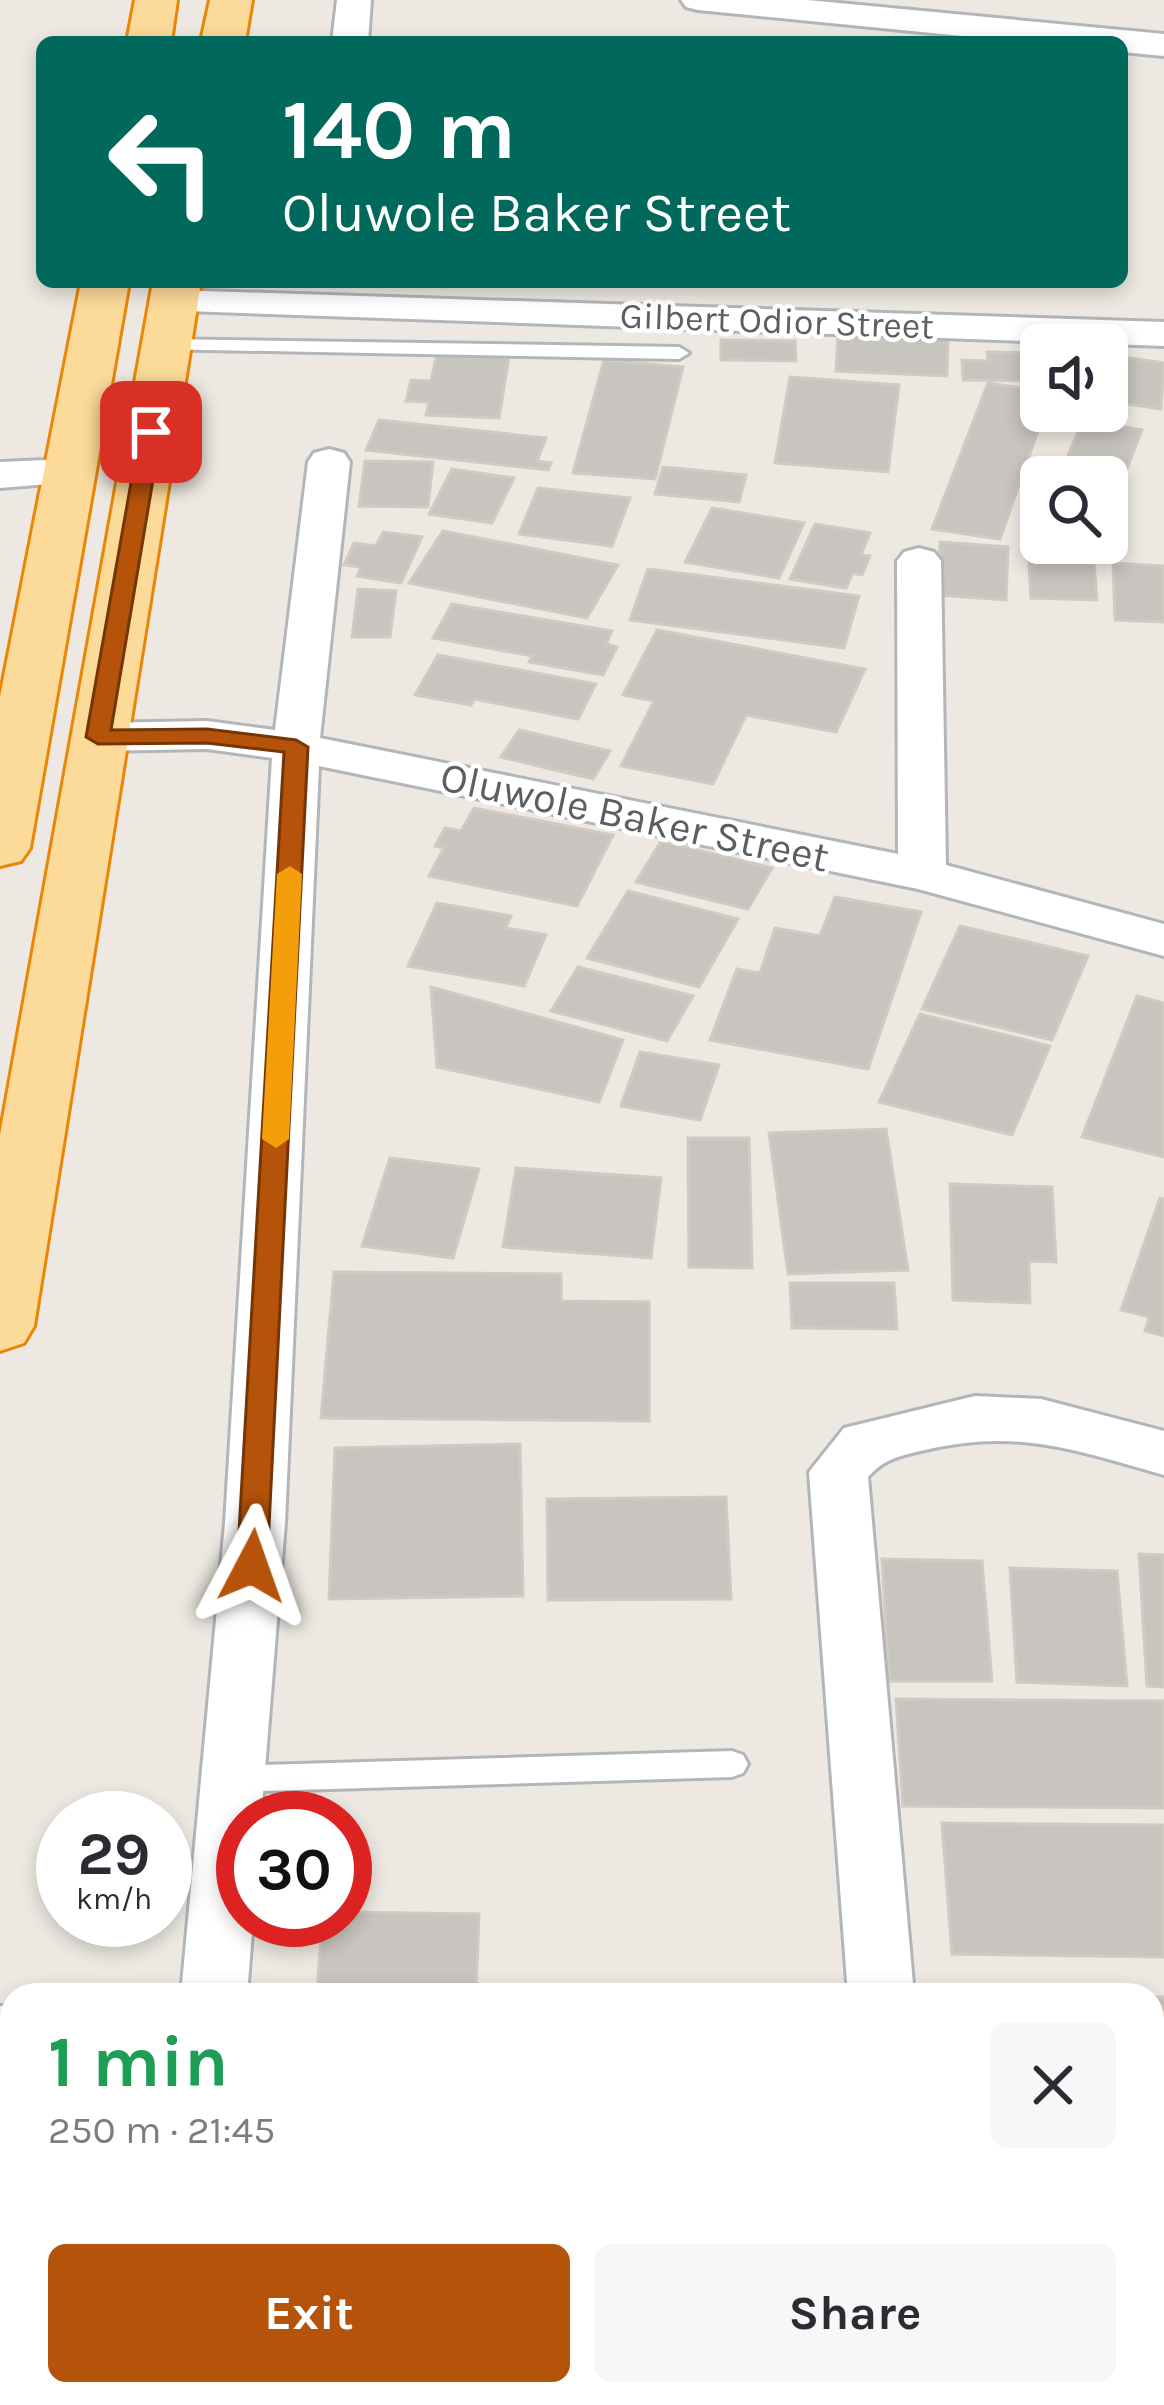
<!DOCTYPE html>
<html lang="en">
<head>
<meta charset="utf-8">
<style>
	:root { --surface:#fff; --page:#f7f7f7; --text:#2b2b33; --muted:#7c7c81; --accent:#b45309 }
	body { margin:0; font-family:Karla,sans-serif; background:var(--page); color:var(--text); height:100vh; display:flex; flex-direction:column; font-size:45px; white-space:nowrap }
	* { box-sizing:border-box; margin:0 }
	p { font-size:39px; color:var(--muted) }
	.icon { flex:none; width:66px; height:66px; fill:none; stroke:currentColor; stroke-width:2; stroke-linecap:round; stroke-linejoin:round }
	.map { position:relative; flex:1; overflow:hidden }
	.details { position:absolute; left:0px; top:1983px; width:1164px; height:423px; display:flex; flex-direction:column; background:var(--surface); border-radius:36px 36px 0 0; box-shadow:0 6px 18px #0003 }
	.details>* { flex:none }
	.guide { position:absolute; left:36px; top:36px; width:1092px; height:252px; border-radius:18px; box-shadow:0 6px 18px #0003; background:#00695c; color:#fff; overflow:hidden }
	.controls { position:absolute; left:1020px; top:324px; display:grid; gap:24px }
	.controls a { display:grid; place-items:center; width:108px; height:108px; border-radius:18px; background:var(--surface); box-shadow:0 6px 18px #0003; font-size:60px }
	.speed { position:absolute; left:36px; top:1791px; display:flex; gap:24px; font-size:60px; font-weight:700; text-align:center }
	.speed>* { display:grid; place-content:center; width:156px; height:156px; border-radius:50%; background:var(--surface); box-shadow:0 6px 18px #0003; line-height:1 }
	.speed small { font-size:30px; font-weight:400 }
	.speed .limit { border:18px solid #d22; background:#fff; color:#111 }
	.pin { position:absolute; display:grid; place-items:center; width:102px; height:102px; color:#fff; margin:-51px; border-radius:24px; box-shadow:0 6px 18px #0006 }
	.me { position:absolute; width:132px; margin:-66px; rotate:4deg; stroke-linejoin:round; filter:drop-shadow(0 0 9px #0008) }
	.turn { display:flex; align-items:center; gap:42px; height:252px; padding:0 48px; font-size:54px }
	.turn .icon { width:156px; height:156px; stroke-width:2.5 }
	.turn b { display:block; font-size:84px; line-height:102px }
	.round { display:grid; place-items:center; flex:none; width:126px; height:126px; border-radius:18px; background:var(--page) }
	.overview { display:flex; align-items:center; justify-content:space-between; height:204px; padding:0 48px }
	h1 { font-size:72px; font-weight:700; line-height:90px; color:#1e9e55 }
	.action { display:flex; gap:24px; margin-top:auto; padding:24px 48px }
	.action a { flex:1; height:138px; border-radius:18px; background:var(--accent); color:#fff; font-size:48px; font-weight:700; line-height:138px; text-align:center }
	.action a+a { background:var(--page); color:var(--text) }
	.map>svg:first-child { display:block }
	.building { fill:#c8c4bf; stroke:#d2cac1; stroke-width:3 }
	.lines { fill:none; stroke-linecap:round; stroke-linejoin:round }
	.service-casing { stroke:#b3b6b9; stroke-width:6 }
	.minor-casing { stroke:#b3b6b9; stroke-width:6 }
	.trunk-casing { stroke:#ea8605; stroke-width:6 }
	.service { fill:#fff; fill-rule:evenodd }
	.minor { fill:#fff; fill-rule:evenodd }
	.trunk { fill:#fcda9a; fill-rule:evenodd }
	.route { fill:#b45309; stroke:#753606; stroke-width:3 }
	.slow { fill:#f59e0b }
	.labels { text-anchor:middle; stroke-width:9; stroke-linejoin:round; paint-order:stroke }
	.far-street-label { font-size:36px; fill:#5b5f63; stroke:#fff }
	.street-label { font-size:42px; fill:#5b5f63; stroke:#fff }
</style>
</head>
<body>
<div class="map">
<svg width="1164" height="2405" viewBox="0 0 1164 2405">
	<rect width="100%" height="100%" fill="#ede9e2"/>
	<path class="building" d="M838,334L948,339L947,376L836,371Z
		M721,340L795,341L796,361L721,360Z
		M987,352L1041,353V381L963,380L962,360L988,361Z
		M437,354L509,357L499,418L426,415L429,402L406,401L411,380L431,381Z
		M1123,357L1164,363L1161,409L1107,401Z
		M604,360L683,367L655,479L573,473Z
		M790,377L899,385L888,472L775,463Z
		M988,383L1041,391V411H1045L1000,539L932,529Z
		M379,420L546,438L537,461L551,463L548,470L366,450Z
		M1083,420L1142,430L1112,507L1107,506V477H1059Z
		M365,461L433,462L428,507L359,506Z
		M663,467L746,475L739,502L655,494Z
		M452,469L514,478L492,523L429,514Z
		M538,488L630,498L612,546L519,534Z
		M712,508L804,523L779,578L685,562Z
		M815,524L870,533L861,555L870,556L862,575L853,573L846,588L790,579Z
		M443,531L618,565L587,618L409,583Z
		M383,532L422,537L401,583L357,576L361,567L344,565L354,543L376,546Z
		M940,542L1008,547L1006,600L937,595Z
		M1028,549L1093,551L1097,600L1031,598Z
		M1113,563L1164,566V622L1115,620Z
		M648,569L859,596L844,648L630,620Z
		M358,589L396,591L390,637H352Z
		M452,604L612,631L606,644L617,647L603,675L529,662L533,656L433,638Z
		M657,630L865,669L836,732L746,715L713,784L621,766L654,701L623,695Z
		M438,655L596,684L578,719L474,699L471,705L415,695Z
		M519,730L610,751L593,779L501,757Z
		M474,808L613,835L577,906L429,876L444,848L435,846L445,828L461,831Z
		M661,841L772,868L748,909L636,882Z
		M628,891L738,919L699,987L587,958Z
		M835,897L921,912L868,1069L710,1040L737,969L760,973L775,928L820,936Z
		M437,903L511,916L506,928L546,935L524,986L408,966Z
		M960,926L1088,956L1052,1040L922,1009Z
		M578,967L693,996L667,1041L551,1011Z
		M431,987L623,1040L599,1102L437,1067Z
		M1137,996L1164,1003V1157L1082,1137Z
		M920,1014L1050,1046L1012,1135L879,1102Z
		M640,1052L719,1065L700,1120L621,1106Z
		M886,1129L908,1270L788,1274L769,1133Z
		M688,1138H749L752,1268L689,1267Z
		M390,1158L479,1169L453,1258L362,1246Z
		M516,1168L661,1178L651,1258L503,1247Z
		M950,1184L1052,1187L1056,1262L1029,1261L1030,1303L953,1300Z
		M1160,1198L1164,1199V1336L1145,1331L1149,1317L1121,1310Z
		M334,1272L561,1274V1301L649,1302V1421L321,1418Z
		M790,1283H894L897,1329L792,1328Z
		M520,1444L523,1596L329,1599L335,1448Z
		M726,1497L731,1599L548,1600L547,1499Z
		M1139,1554L1164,1555V1687L1147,1686Z
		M882,1559L982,1561L992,1681H889Z
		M1010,1568L1117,1571L1127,1686L1017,1682Z
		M896,1699L1164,1701V1808L903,1806Z
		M942,1823L1164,1825V1957L952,1954Z
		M345,1912L479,1914L476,1995H317L322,1920H345Z
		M967,1987L1046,1989L1047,1995H967Z
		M1152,1997H1164V2112H1152Z
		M1152,2147H1164V2295H1152Z
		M1152,2369H1164V2405H1019V2394H1152Z"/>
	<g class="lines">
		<g class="service-casing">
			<path id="service" d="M165,339L679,347L689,353L679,359L158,349V341Z
				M732,1751L743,1755L748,1764L743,1773L732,1777L233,1792L222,1788L217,1779L222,1770L233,1766Z"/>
		</g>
		<g class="minor-casing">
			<path id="minor" d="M337,0H371L368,42H332Z
				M681,0H807L1164,34V56L1122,52V42H1023L698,10L686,7Z
				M173,290L1164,322V346L159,310L153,302L159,294Z
				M329,449L344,453L350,462L320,738L898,854L897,561L904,552L919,548L934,552L941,561L946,865L1164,924V956L918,889L319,766L285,1523L261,1818H243V1920H253L247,1995H181L225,1523L272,758L207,749L98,751L82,747L75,737L82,727L98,723L207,721L275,730L308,462L314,453Z
				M70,459L85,463L91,472L85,481L0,488V462Z
				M975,1396L1041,1399L1164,1431V1475C1075,1450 1018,1428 925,1450C900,1456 885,1458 868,1477L914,1995H848L809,1472L844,1428Z
				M0,2006L12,2007V2065L0,2064Z
				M148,2394H220V2405H146Z
				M879,2394H951L953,2405H879Z"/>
		</g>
		<g class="trunk-casing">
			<path id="trunk" d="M135,0H177L171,42H127Z
				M210,0H252L245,42H201Z
				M81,282H129L30,848L21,861L0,866V697Z
				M153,282H201L34,1326L24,1343L0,1351V1135Z"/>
		</g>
		<use href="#service" class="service"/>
		<use href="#minor" class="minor"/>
		<use href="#trunk" class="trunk"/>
	</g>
	<path class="route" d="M151,426L161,432L111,730L207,729L296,740L308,747L267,1566L262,1574H241L237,1566L284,752L207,743L98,744L86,737L140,432Z"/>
	<path class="slow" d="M290,866L302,874L289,1139L276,1148L262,1139L277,874Z"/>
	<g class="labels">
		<g class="far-street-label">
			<text transform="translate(777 320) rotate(2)" y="13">Gilbert Odior Street</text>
		</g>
		<g class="street-label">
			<text transform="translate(635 816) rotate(12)" y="15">Oluwole Baker Street</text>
		</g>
	</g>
</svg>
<div class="controls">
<a><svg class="icon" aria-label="sound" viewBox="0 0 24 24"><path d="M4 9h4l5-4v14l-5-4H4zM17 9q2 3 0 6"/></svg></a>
<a><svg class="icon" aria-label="search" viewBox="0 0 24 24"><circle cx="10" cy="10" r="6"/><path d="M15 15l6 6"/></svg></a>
</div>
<div class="speed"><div>29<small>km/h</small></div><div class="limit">30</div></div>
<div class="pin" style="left:151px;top:432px;background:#d93025"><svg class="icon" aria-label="arrive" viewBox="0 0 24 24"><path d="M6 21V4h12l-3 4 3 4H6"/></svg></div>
<svg class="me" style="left:252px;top:1566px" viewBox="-20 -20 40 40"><path d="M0-17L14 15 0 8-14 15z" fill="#b45309" stroke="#fff" stroke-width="4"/></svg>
<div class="guide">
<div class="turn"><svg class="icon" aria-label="left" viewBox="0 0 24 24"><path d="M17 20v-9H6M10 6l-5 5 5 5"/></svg><div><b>140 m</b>Oluwole Baker Street</div></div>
</div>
<section class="details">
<div class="overview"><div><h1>1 min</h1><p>250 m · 21:45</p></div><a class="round"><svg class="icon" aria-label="close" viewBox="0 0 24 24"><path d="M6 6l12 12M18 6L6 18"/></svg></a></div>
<div class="action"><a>Exit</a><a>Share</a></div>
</section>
</div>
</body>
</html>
